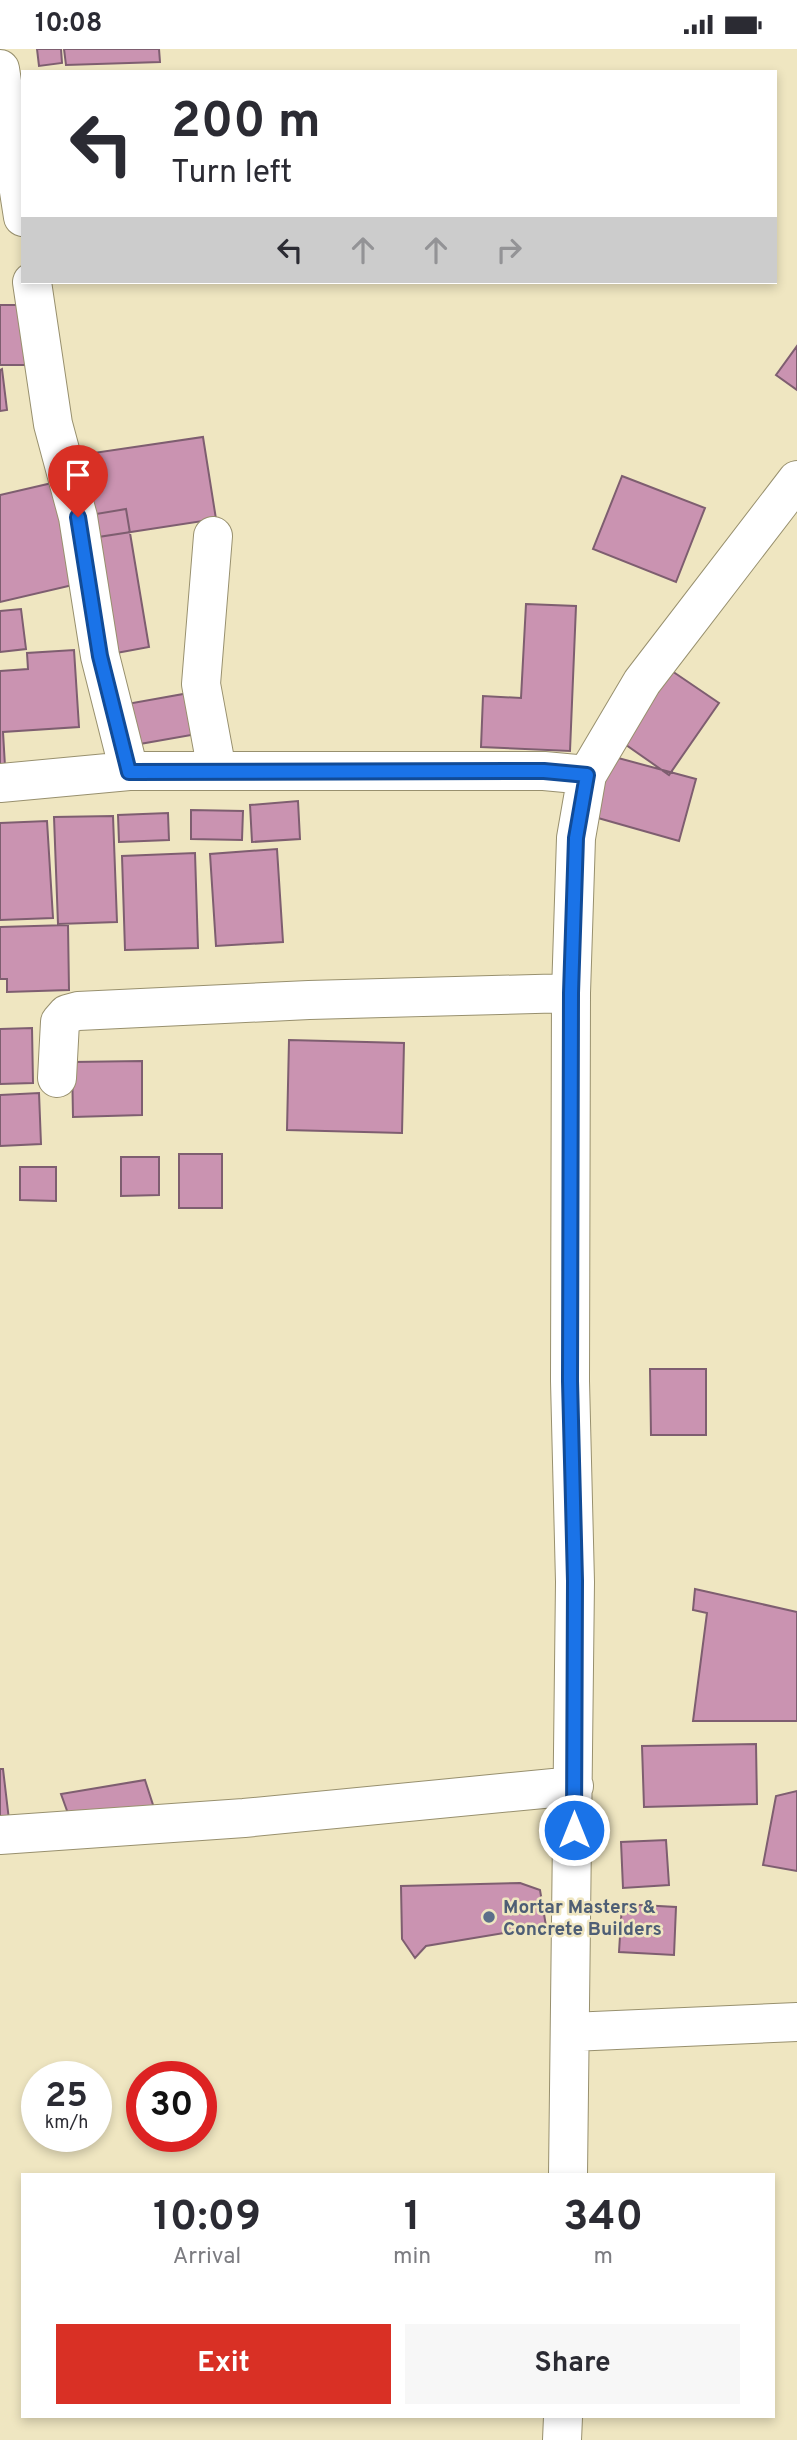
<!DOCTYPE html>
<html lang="en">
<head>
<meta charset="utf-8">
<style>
	:root { --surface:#fff; --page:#f7f7f7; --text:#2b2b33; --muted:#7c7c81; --accent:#d93025 }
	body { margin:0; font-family:Overpass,sans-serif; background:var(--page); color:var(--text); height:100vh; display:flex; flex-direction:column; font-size:26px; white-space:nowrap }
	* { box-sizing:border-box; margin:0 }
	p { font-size:23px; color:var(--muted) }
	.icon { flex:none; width:38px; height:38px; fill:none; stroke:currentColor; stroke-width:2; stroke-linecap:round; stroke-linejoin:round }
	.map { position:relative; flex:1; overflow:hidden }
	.panel { position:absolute; left:21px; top:2124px; width:754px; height:245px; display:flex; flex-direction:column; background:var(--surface); border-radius:0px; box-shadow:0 4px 10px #0003 }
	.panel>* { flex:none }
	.hud { position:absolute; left:21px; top:21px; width:756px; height:214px; border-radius:0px; box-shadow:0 4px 10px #0003; background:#fff; color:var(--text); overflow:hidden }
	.speed { position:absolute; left:21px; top:2012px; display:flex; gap:14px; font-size:35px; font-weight:700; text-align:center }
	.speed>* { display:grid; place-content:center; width:91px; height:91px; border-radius:50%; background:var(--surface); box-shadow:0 4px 10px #0003; line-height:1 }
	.speed small { font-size:18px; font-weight:400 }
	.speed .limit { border:10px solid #d22; background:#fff; color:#111 }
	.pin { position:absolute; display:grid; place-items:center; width:60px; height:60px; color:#fff; margin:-72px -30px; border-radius:50% 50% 50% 0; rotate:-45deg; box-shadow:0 0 7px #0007 }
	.pin .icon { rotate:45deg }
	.me { position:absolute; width:77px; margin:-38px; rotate:0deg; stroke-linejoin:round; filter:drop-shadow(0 0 5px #0008) }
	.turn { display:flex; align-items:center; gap:24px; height:147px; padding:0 35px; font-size:32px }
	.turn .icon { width:91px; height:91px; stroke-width:2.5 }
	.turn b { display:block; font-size:49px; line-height:60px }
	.lanes { display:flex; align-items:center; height:66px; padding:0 35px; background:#0003; justify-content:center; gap:35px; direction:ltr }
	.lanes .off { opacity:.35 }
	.eta { display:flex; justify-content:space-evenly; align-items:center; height:119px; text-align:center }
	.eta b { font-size:42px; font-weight:700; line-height:49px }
	.cta { display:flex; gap:14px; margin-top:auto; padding:14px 35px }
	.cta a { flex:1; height:80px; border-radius:0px; background:var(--accent); color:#fff; font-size:28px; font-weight:700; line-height:80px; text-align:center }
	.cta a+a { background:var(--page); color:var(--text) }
	.status { display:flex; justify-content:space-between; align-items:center; height:49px; padding:0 35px; background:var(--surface); direction:ltr }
	.status svg { height:19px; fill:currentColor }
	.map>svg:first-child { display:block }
	.building { fill:#ca93b1; stroke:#7e5e70; stroke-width:2 }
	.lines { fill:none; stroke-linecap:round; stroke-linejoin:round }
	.minor-casing { stroke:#98906e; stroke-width:40 }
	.minor { stroke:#fff; stroke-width:38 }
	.route-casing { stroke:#114b97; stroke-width:18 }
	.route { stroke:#1a73e8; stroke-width:12 }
	.service-dot { fill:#5c6f8a; stroke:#efe6c1; stroke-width:2.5 }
	.labels { text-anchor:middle; stroke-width:5; stroke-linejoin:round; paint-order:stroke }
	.service-label { font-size:19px; font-weight:bold; fill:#4e5e75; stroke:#efe6c1; text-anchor:start }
</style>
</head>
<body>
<div class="status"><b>10:08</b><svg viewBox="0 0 49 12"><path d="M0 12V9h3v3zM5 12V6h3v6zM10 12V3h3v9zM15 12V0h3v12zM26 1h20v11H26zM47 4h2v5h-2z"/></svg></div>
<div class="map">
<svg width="797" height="2391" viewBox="0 0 797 2391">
	<rect width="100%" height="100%" fill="#efe6c1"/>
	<path class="building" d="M37,0H61L62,14L39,17Z
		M64,0H159L160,13L66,16Z
		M0,256H27V316H0Z
		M797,297V341L776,326Z
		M2,320L7,361L0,362V321Z
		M203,388L216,470L85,490L73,407Z
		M622,427L705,459L676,533L593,500Z
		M52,434L77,535L0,553V446Z
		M126,460L149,598L100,607L78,468Z
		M526,555L576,557L570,702L481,698L483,647L521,649Z
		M21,560L26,600L0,603V562Z
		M74,601L79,678L3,683L5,717H0V622L28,620L27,604Z
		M669,620L719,654L669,726L619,691Z
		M189,644L197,685L134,696L127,655Z
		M607,706L696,730L679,792L591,767Z
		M298,752L300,790L252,793L250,756Z
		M191,761L243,762L242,791L191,790Z
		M168,764L169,791L119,793L118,766Z
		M113,767L117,873L58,875L54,768Z
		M47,772L53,869L0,871V774Z
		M277,800L283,893L216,897L210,805Z
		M195,804L198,899L125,901L122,807Z
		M68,876L69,941L7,943V930H0V878Z
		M32,979L33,1034L0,1035V980Z
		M289,991L404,994L402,1084L287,1081Z
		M142,1012V1066L73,1068L72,1013Z
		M39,1044L41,1095L0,1097V1046Z
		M179,1105H222V1159H179Z
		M121,1108H159V1146L121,1147Z
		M20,1118H56V1152L20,1151Z
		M650,1320H706V1386H651Z
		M695,1540L797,1563V1672H693L707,1564L693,1561Z
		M756,1695L757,1755L644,1758L642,1697Z
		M0,1720H3L9,1771H0Z
		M145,1731L154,1759L70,1770L61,1745Z
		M797,1742V1822L763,1816L776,1747Z
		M666,1791L669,1836L623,1839L621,1793Z
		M520,1834L540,1841L546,1877L426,1897L415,1909L402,1890L401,1837Z
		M622,1855L676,1858L674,1906L619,1903Z"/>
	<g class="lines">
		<g class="minor-casing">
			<path id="minor" d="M0,20L23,168
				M32,233L53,375L78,468L100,607L129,722
				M213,487L201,635L217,722
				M0,734L129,722H544L587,726
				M57,1029L60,973L67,965L78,962L309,951L571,944
				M0,1786L244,1769L574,1737
				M571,1983L797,1973
				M568,2126L575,1533L570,1332L571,944L576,789L587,726L642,633L797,431
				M562,2391L563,2368"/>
		</g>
		<use href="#minor" class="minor"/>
	</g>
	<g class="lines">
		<g class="route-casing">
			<path id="route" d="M78,468L100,607L129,723L544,722L587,726L576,789L571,944L570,1332L575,1532L574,1781"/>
		</g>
		<use href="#route" class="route"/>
	</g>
	<circle class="service-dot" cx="489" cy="1868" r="7"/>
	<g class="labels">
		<g class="service-label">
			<text x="503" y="1864">Mortar Masters &amp;<tspan x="503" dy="22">Concrete Builders</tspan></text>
		</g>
	</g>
</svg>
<div class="speed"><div>25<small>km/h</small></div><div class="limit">30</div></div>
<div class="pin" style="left:78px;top:468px;background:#d93025"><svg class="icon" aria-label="arrive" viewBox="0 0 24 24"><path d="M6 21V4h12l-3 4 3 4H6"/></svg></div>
<svg class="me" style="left:574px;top:1781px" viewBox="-20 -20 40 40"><circle r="17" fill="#1a73e8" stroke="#fff" stroke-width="3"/><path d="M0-11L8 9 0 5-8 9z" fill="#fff"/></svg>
<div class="hud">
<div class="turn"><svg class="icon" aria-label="left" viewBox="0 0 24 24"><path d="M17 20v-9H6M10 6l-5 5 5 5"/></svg><div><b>200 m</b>Turn left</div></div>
<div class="lanes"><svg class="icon" aria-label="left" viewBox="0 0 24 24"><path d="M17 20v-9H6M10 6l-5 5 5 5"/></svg><svg class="icon off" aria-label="ahead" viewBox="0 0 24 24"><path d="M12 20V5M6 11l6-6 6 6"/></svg><svg class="icon off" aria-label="ahead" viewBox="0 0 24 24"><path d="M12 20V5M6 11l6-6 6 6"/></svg><svg class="icon off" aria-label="right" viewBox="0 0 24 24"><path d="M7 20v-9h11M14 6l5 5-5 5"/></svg></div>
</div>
<section class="panel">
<div class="eta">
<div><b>10:09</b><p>Arrival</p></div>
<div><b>1</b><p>min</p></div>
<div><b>340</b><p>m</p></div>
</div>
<div class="cta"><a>Exit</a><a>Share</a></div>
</section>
</div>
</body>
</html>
